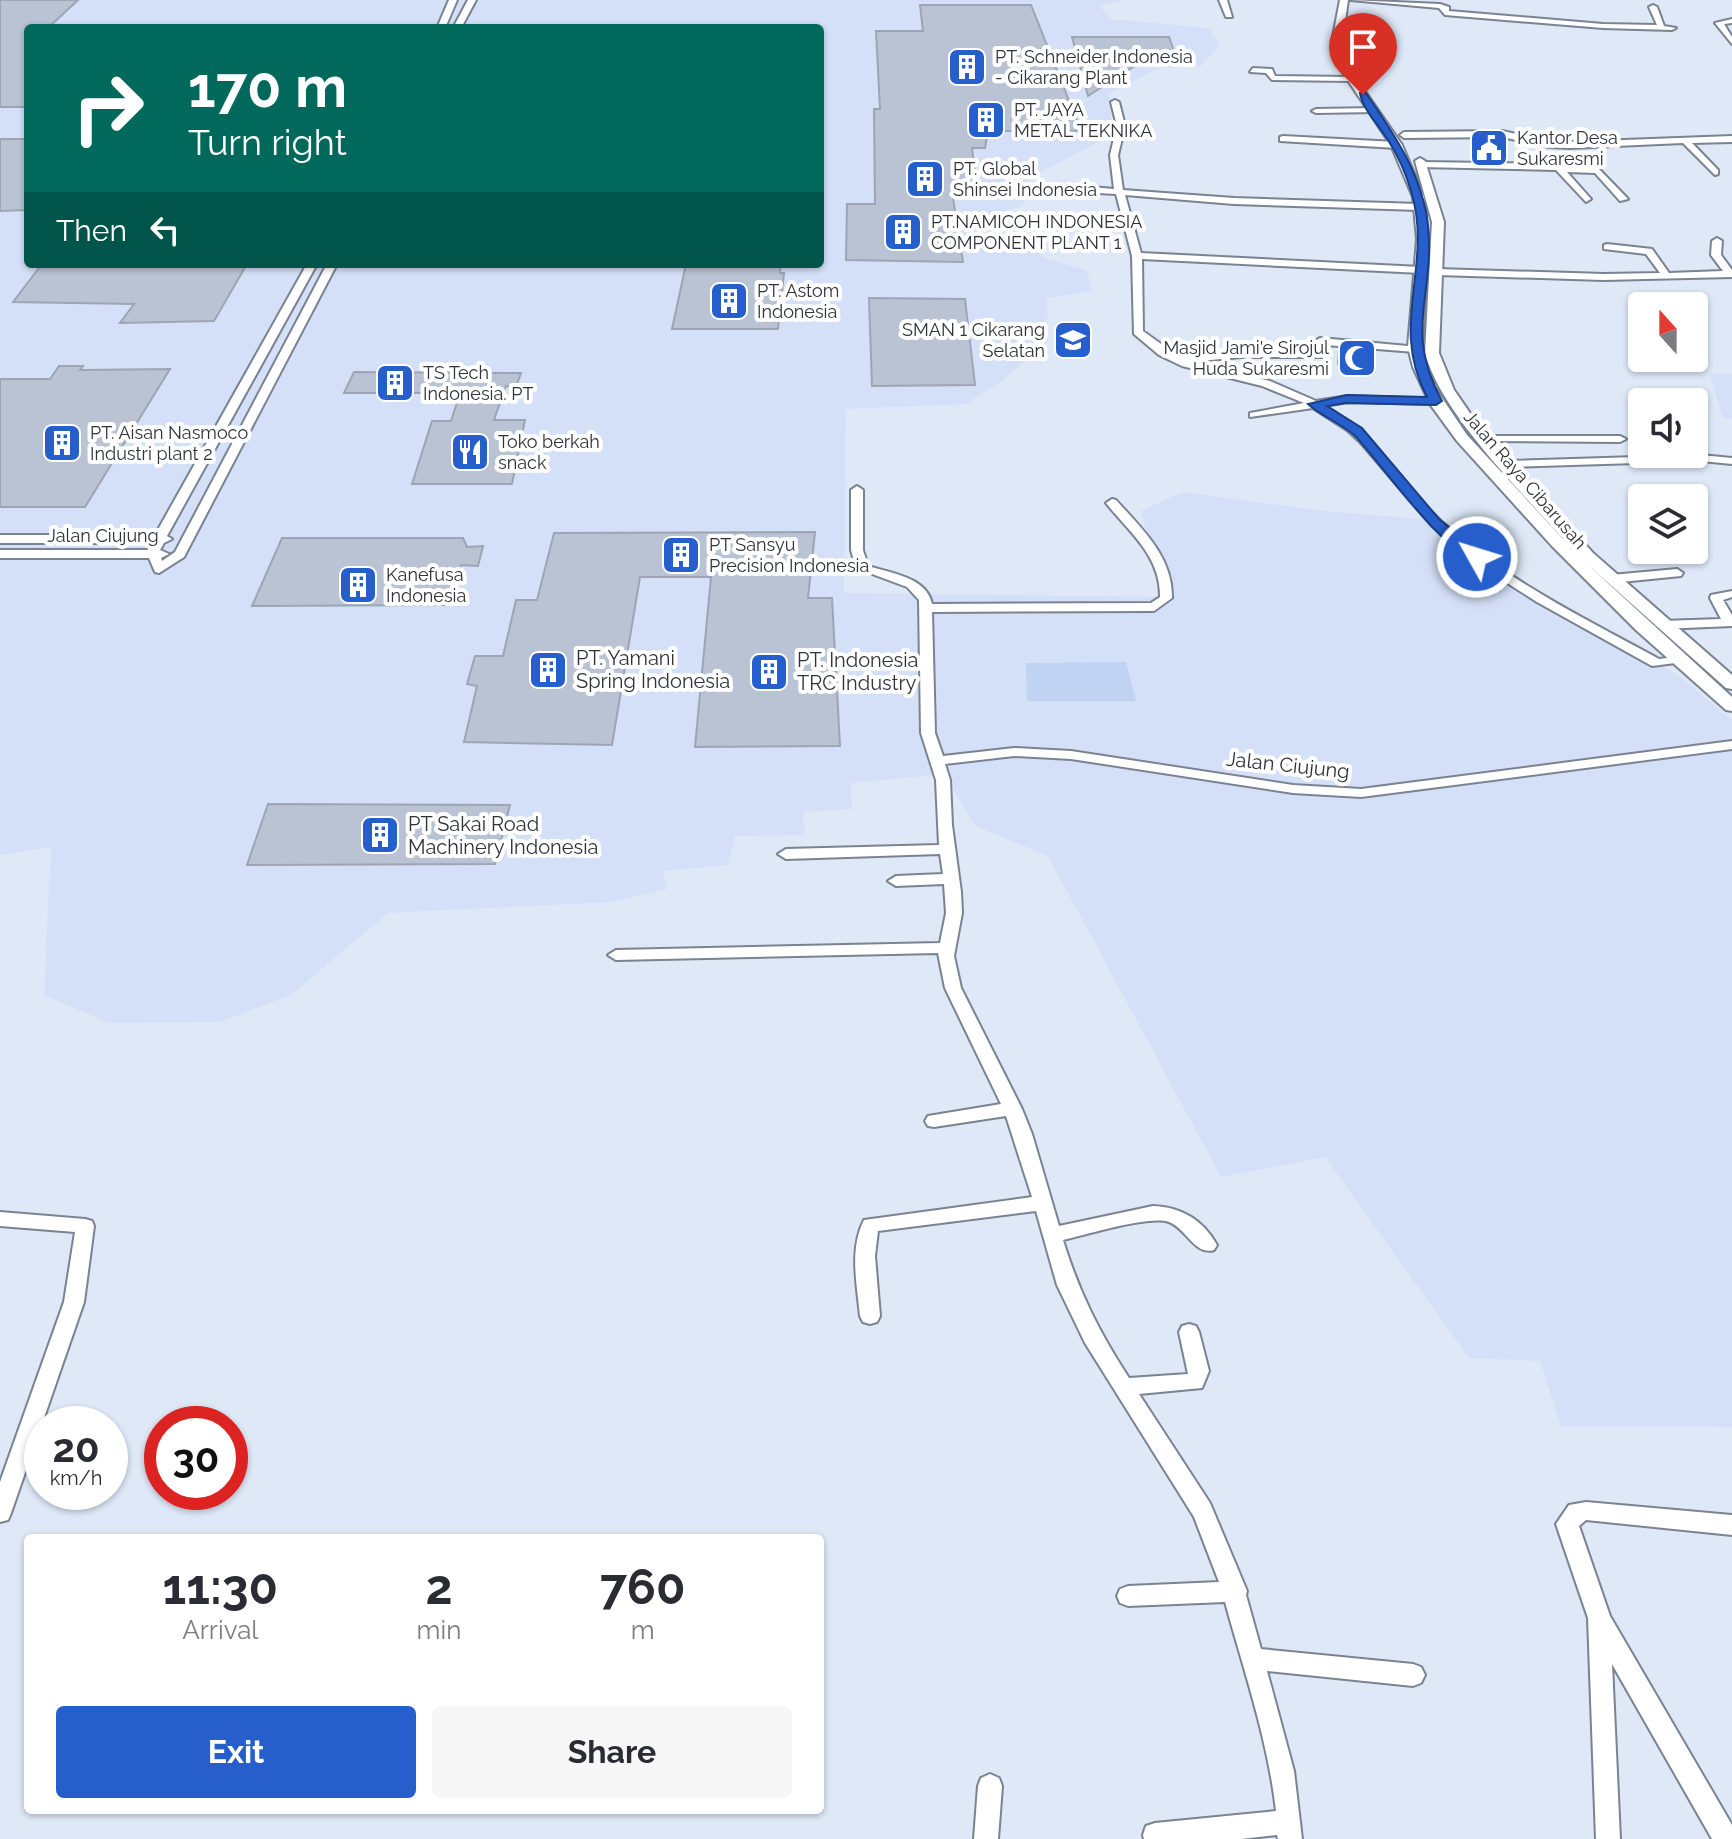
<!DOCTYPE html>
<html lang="en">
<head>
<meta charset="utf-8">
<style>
	:root { --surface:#fff; --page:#f7f7f7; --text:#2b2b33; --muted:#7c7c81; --accent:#265fcc }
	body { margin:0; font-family:Raleway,sans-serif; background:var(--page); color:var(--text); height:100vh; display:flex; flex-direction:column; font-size:30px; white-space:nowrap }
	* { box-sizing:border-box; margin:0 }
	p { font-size:26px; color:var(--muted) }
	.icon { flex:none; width:44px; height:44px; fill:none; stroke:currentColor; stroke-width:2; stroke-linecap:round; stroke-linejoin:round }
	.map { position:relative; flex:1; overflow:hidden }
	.panel { position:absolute; left:24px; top:1534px; width:800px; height:280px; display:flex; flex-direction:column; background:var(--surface); border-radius:8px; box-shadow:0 2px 6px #0004 }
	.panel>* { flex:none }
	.top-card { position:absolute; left:24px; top:24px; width:800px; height:244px; border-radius:8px; box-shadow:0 2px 6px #0004; background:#00695c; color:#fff; overflow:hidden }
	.needle { width:52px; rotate:339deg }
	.controls { position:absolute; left:1628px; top:292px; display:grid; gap:16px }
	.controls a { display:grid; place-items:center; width:80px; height:80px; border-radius:8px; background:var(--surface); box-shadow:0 2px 6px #0004; font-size:40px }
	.speed { position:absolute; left:24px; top:1406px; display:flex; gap:16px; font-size:40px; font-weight:700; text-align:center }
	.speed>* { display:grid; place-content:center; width:104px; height:104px; border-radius:50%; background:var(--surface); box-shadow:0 2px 6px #0004; line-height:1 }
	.speed small { font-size:20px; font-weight:400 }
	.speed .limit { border:12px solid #d22; background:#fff; color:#111 }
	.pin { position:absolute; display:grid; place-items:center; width:68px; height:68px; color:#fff; margin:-82px -34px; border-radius:50% 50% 50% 0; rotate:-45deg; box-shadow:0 0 8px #0007 }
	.pin .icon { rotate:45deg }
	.me { position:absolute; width:88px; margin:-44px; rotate:309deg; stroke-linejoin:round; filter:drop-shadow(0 0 6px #0008) }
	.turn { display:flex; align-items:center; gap:28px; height:168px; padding:0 32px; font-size:36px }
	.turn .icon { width:104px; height:104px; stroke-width:2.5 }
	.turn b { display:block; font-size:56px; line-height:68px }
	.then { display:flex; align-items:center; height:76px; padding:0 32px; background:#0003; gap:16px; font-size:30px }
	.eta { display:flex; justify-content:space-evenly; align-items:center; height:136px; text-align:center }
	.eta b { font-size:48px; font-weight:700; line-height:56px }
	.button { display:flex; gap:16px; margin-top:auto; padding:16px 32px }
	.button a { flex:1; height:92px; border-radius:8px; background:var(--accent); color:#fff; font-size:32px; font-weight:700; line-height:92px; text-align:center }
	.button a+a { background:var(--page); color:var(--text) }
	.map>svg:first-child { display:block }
	.built { fill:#d4e0f7; fill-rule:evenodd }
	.green { fill:#c1d3f2 }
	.building { fill:#bac3d3; stroke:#9da5b4; stroke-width:2 }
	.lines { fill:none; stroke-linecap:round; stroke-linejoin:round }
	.minor-casing { stroke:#7a8391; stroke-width:4 }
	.tertiary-casing { stroke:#7a8391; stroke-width:4 }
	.minor { fill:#fff; fill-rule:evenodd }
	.tertiary { fill:#fff; fill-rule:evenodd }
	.route { fill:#265fcc; stroke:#193e85; stroke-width:2 }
	.labels { text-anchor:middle; stroke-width:8; stroke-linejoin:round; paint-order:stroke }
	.far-poi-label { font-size:18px; fill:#2f3238; stroke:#fff; text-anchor:start }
	.far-street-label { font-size:18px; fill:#2f3238; stroke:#fff }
	.poi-label { font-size:20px; fill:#2f3238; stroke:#fff; text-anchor:start }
	.street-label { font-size:20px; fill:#2f3238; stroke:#fff }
</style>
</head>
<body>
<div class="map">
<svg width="1732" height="1839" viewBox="0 0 1732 1839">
	<rect width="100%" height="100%" fill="#dee8f7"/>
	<path class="built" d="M0,0H1164H1123L1100,6L1110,19L1208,28L1220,44L1201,66L1159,68L1109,94L1113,134L1028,179L1023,206L971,220V235L1017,234L1043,257L1087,271L1093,291L1047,298L1048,341L1003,380L966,404L846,409L844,593L1164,597L1141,511L1182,492L1323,511L1431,520L1498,574L1679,676L1732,720V1427L1561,1426L1540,1361L1469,1358L1325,1157L1221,1177L1048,856L975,826L944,774L851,783L852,809L803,812L805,835L735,836L728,865L663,871L667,889L611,902L388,913L291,995L220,1022L109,1023L44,995L51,847L0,855ZM28,28H820V264H28Z
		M1709,373L1732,374V419L1723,418Z"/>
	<path class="green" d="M1126,662L1136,701H1027L1026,663Z"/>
	<path class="building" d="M0,0H78L48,28H28V107H0Z
		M920,5H1031L1081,131H988L985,148H972L978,198H953L963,262L846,260L847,204H875L874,109H880L876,31H923Z
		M1072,37H1169L1178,62H1141L1088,96Z
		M0,139H28V210L0,211Z
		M42,264H247L214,321L120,323L134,304L13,302Z
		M686,264H781L780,273H784L778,329H672Z
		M869,298L965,299L975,385L872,386Z
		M1061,324H1080L1085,356H1066Z
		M1339,349L1375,352V367L1338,364Z
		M59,366H83L80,370L170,369L85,507H0V379H50Z
		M354,372L521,373L516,387L506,386L494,420H525L512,484H412L432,421H451L460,393H344Z
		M815,532L808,598H832L840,746L695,747L711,577H640L612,745L464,742L477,686L467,684L475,656H503L516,600H537L554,533Z
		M282,538H463L467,547L483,546L478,566L461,565L449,605L252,606Z
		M268,804L510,805L495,864L247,865Z"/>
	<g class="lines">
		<g class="minor-casing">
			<path id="minor" d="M449,0H457L445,28H437Z
				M468,0H476L461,28H453Z
				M1219,0H1227L1232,17H1226Z
				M1350,0L1440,4L1449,7V11L1603,24L1657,25L1649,7L1653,5L1657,7L1664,26L1676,28L1672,30L1603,28L1445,15L1439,8Z
				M1732,19V23L1724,24L1732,37V44L1715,23Z
				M1253,68L1272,69L1275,76L1351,77L1355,79L1351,81L1272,80L1266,73L1250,72Z
				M1115,100L1119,102L1125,126L1118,155L1123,190L1234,198L1419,204L1424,207L1419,210L1234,204L1125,195L1141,253L1421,267L1426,270L1421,273L1142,259L1143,331L1179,357L1241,351H1316L1315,341L1320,338L1419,347V351L1415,352L1326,345L1327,354L1322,357H1241L1191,362L1270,381L1316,401L1347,396L1440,399V403L1436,404L1347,402L1325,406C1376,435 1401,484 1442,522C1505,580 1584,618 1659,659L1683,656V662L1652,666L1537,602L1482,567L1432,526L1360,442L1347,430L1313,408L1250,417V413L1304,403L1262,386L1182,366L1159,355L1134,334L1132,256L1116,194L1080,192L1076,189L1080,186L1114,189L1110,155L1117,126L1111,102Z
				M1374,108L1377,112L1316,113L1312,111L1316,109Z
				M1502,131L1549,141L1570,142L1732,136V142L1692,143L1718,170V174L1715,175L1683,143L1570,148L1549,147L1502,137L1404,138L1400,135L1404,132Z
				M1283,136L1396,142L1400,145L1396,148L1280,141V137Z
				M1422,162L1558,164L1598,168L1628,199L1620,201L1595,173L1567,172L1591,199L1586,202L1556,170L1419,167V163Z
				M1717,238L1722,241L1721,255L1732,270V277L1604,280L1437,275L1432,272L1437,269L1604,274L1660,273L1646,254L1604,249V245L1607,244L1652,249L1669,273L1723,271L1711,255L1712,241Z
				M307,264H317L167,536L172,539L164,543L160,550L169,554L161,558L162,561L175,552L327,264H337L184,557L159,573L155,572L149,558H0V550H148L151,543H0V535H155Z
				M1484,436H1620L1626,439L1620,442L1480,441V437Z
				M1701,455L1732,458V464L1701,461L1506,467L1500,464L1506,461Z
				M857,486L863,490V550L868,566C890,573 927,577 932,604L1151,603L1160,597C1161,556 1129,532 1106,503L1112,499L1116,500C1142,529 1173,557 1172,598L1154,611L932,612L935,733L943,756L1014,748L1071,751L1293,785L1361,789L1732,741V749L1361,797L1293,793L1071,759L1014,756L945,764L950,780L952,825L961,892L962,913L954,956L961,988L1022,1109L1032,1134L1059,1226L1153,1206C1181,1207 1203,1220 1217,1245L1214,1250C1195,1256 1186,1228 1169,1222C1149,1215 1086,1235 1063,1240C1079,1292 1099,1332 1129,1378L1188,1374L1179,1332L1182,1326L1189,1324L1196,1326L1199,1332L1209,1371L1202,1388L1139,1394L1210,1503L1247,1591L1246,1595L1261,1649L1413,1664L1421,1667L1425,1675L1421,1683L1413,1686L1267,1671L1294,1771L1302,1839H1278L1277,1835L1241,1839H1144L1143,1835L1146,1826L1155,1823L1276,1811C1268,1740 1244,1671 1225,1602L1128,1606L1120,1603L1117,1596L1120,1589L1128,1586L1219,1582L1194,1517L1085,1343L1057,1285L1036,1211L878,1231L875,1256L880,1316L877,1322L870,1324L863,1322L860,1316C857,1285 849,1249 864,1220L1032,1197L1006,1116L934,1127L928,1126L925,1121L928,1116L934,1115L1001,1104L945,988L938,953L616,960L608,955L616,950L940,943L946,913L944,884L896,886L888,881L896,876L943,874L940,854L786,859L778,854L786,849L939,845L936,780L921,733L919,600L907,587L856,568L851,550V490Z
				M1677,569L1683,573L1681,576L1611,583L1605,579L1611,575Z
				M1732,591V597L1723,600L1732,615V626L1662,629L1655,625L1662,621L1721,619L1710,598L1711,595Z
				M0,1212L85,1219L92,1221L94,1226L84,1302L11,1513L8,1520L0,1522V1482L64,1302L75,1232L0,1226Z
				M1586,1502L1732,1515V1535L1586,1520L1579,1526L1610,1616L1732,1825V1839H1712L1612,1664L1620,1839H1596L1588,1618L1556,1524L1569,1505Z
				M990,1774L999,1778L1002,1786L998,1839H974L978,1786L981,1778Z"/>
		</g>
		<g class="tertiary-casing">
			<path id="tertiary" d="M1340,0H1348L1342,42L1344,61L1402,145L1424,197L1428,239L1422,347L1434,386L1467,435L1576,553C1531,501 1442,417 1425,353L1432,222L1415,161L1420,158L1425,161L1444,222L1439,353L1454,390L1474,419L1593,553L1732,675V689L1726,688L1587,564L1732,697V711L1726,710L1636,630L1552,546L1457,441L1430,404L1413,367L1408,347L1417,239L1413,197L1391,145L1335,61L1332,42Z"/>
		</g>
		<use href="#minor" class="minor"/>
		<use href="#tertiary" class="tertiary"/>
	</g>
	<path class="route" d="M1360,93H1366C1394,134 1423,176 1428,226C1435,297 1403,330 1442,401L1436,405L1347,403L1327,406L1362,428L1439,519L1482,554V560C1451,565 1378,459 1355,436C1341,423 1322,417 1308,404L1347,395L1427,397C1388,324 1434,265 1411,191C1406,174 1397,154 1388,140C1379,126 1362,108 1360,93Z"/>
	<defs>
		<g id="building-square" transform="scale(2)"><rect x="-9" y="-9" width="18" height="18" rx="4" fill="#265fcc" stroke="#fff"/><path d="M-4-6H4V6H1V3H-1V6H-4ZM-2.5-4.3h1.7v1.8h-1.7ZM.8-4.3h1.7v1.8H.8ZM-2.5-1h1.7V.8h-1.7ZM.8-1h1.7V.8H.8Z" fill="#fff"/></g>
		<g id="civic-square" transform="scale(2)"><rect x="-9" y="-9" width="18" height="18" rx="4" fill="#265fcc" stroke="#fff"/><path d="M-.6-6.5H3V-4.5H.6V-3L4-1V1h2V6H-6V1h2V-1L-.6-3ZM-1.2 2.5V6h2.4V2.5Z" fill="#fff"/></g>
		<g id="school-square" transform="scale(2)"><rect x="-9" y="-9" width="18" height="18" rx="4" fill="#265fcc" stroke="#fff"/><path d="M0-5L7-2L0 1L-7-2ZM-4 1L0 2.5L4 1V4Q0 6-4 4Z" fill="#fff"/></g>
		<g id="mosque-square" transform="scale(2)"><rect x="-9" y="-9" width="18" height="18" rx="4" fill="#265fcc" stroke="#fff"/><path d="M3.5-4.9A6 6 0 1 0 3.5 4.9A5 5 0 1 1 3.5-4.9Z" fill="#fff"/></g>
		<g id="restaurant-square" transform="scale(2)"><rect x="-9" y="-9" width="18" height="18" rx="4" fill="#265fcc" stroke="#fff"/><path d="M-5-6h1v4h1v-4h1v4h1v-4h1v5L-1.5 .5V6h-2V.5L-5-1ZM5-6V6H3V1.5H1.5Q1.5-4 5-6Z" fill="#fff"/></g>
	</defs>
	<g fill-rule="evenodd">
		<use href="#building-square" x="967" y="67"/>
		<use href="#building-square" x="986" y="120"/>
		<use href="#civic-square" x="1489" y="148"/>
		<use href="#building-square" x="925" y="179"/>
		<use href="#building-square" x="903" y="232"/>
		<use href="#building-square" x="729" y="301"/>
		<use href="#school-square" x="1073" y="340"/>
		<use href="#mosque-square" x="1357" y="358"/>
		<use href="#building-square" x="395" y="383"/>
		<use href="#building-square" x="62" y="443"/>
		<use href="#restaurant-square" x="470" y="452"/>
		<use href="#building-square" x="681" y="555"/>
		<use href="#building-square" x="358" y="585"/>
		<use href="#building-square" x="548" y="670"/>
		<use href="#building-square" x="769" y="672"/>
		<use href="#building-square" x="380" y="835"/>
	</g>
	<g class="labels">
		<g class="far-poi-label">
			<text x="995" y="63">PT. Schneider Indonesia<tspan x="995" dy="21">- Cikarang Plant</tspan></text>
			<text x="1014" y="116">PT. JAYA<tspan x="1014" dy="21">METAL TEKNIKA</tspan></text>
			<text x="1517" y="144">Kantor Desa<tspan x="1517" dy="21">Sukaresmi</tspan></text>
			<text x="953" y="175">PT. Global<tspan x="953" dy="21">Shinsei Indonesia</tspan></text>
			<text x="931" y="228">PT.NAMICOH INDONESIA<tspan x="931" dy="21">COMPONENT PLANT 1</tspan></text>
			<text x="757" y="297">PT. Astom<tspan x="757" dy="21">Indonesia</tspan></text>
			<text x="1045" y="336" text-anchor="end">SMAN 1 Cikarang<tspan x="1045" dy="21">Selatan</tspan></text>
			<text x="1329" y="354" text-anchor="end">Masjid Jami'e Sirojul<tspan x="1329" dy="21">Huda Sukaresmi</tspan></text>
			<text x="423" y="379">TS Tech<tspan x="423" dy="21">Indonesia. PT</tspan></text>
			<text x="90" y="439">PT. Aisan Nasmoco<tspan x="90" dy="21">Industri plant 2</tspan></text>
			<text x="498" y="448">Toko berkah<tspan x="498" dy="21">snack</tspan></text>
			<text x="709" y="551">PT Sansyu<tspan x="709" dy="21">Precision Indonesia</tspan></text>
			<text x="386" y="581">Kanefusa<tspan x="386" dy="21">Indonesia</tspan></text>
		</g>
		<g class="far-street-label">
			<text transform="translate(1525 480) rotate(49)" y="6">Jalan Raya Cibarusah</text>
			<text x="103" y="542">Jalan Ciujung</text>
		</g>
		<g class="poi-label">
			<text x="576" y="665">PT. Yamani<tspan x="576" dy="23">Spring Indonesia</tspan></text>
			<text x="797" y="667">PT. Indonesia<tspan x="797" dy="23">TRC Industry</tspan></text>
			<text x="408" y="831">PT Sakai Road<tspan x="408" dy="23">Machinery Indonesia</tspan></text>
		</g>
		<g class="street-label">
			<text transform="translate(1288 765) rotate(6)" y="7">Jalan Ciujung</text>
		</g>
	</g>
</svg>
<div class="controls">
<a><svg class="needle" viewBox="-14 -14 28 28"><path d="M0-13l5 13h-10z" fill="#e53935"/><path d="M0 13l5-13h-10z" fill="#7c7c81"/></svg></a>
<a><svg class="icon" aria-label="sound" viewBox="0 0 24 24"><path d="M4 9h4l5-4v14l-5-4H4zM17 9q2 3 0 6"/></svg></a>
<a><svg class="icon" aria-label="layers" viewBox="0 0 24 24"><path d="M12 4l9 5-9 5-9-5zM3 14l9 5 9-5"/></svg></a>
</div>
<div class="speed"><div>20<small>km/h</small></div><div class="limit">30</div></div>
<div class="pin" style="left:1363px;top:95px;background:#d93025"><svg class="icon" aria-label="arrive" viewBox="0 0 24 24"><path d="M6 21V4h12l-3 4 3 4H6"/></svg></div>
<svg class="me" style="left:1477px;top:557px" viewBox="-20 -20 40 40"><circle r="17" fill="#265fcc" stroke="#fff" stroke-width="3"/><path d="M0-11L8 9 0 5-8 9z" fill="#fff"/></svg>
<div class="top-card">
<div class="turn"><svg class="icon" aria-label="right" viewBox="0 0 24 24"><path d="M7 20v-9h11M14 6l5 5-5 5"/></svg><div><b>170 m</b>Turn right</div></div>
<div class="then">Then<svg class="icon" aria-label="left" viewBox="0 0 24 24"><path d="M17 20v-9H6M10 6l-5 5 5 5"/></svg></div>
</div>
<section class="panel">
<div class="eta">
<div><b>11:30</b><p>Arrival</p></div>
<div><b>2</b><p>min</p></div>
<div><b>760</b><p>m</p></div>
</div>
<div class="button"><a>Exit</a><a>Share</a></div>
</section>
</div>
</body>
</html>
